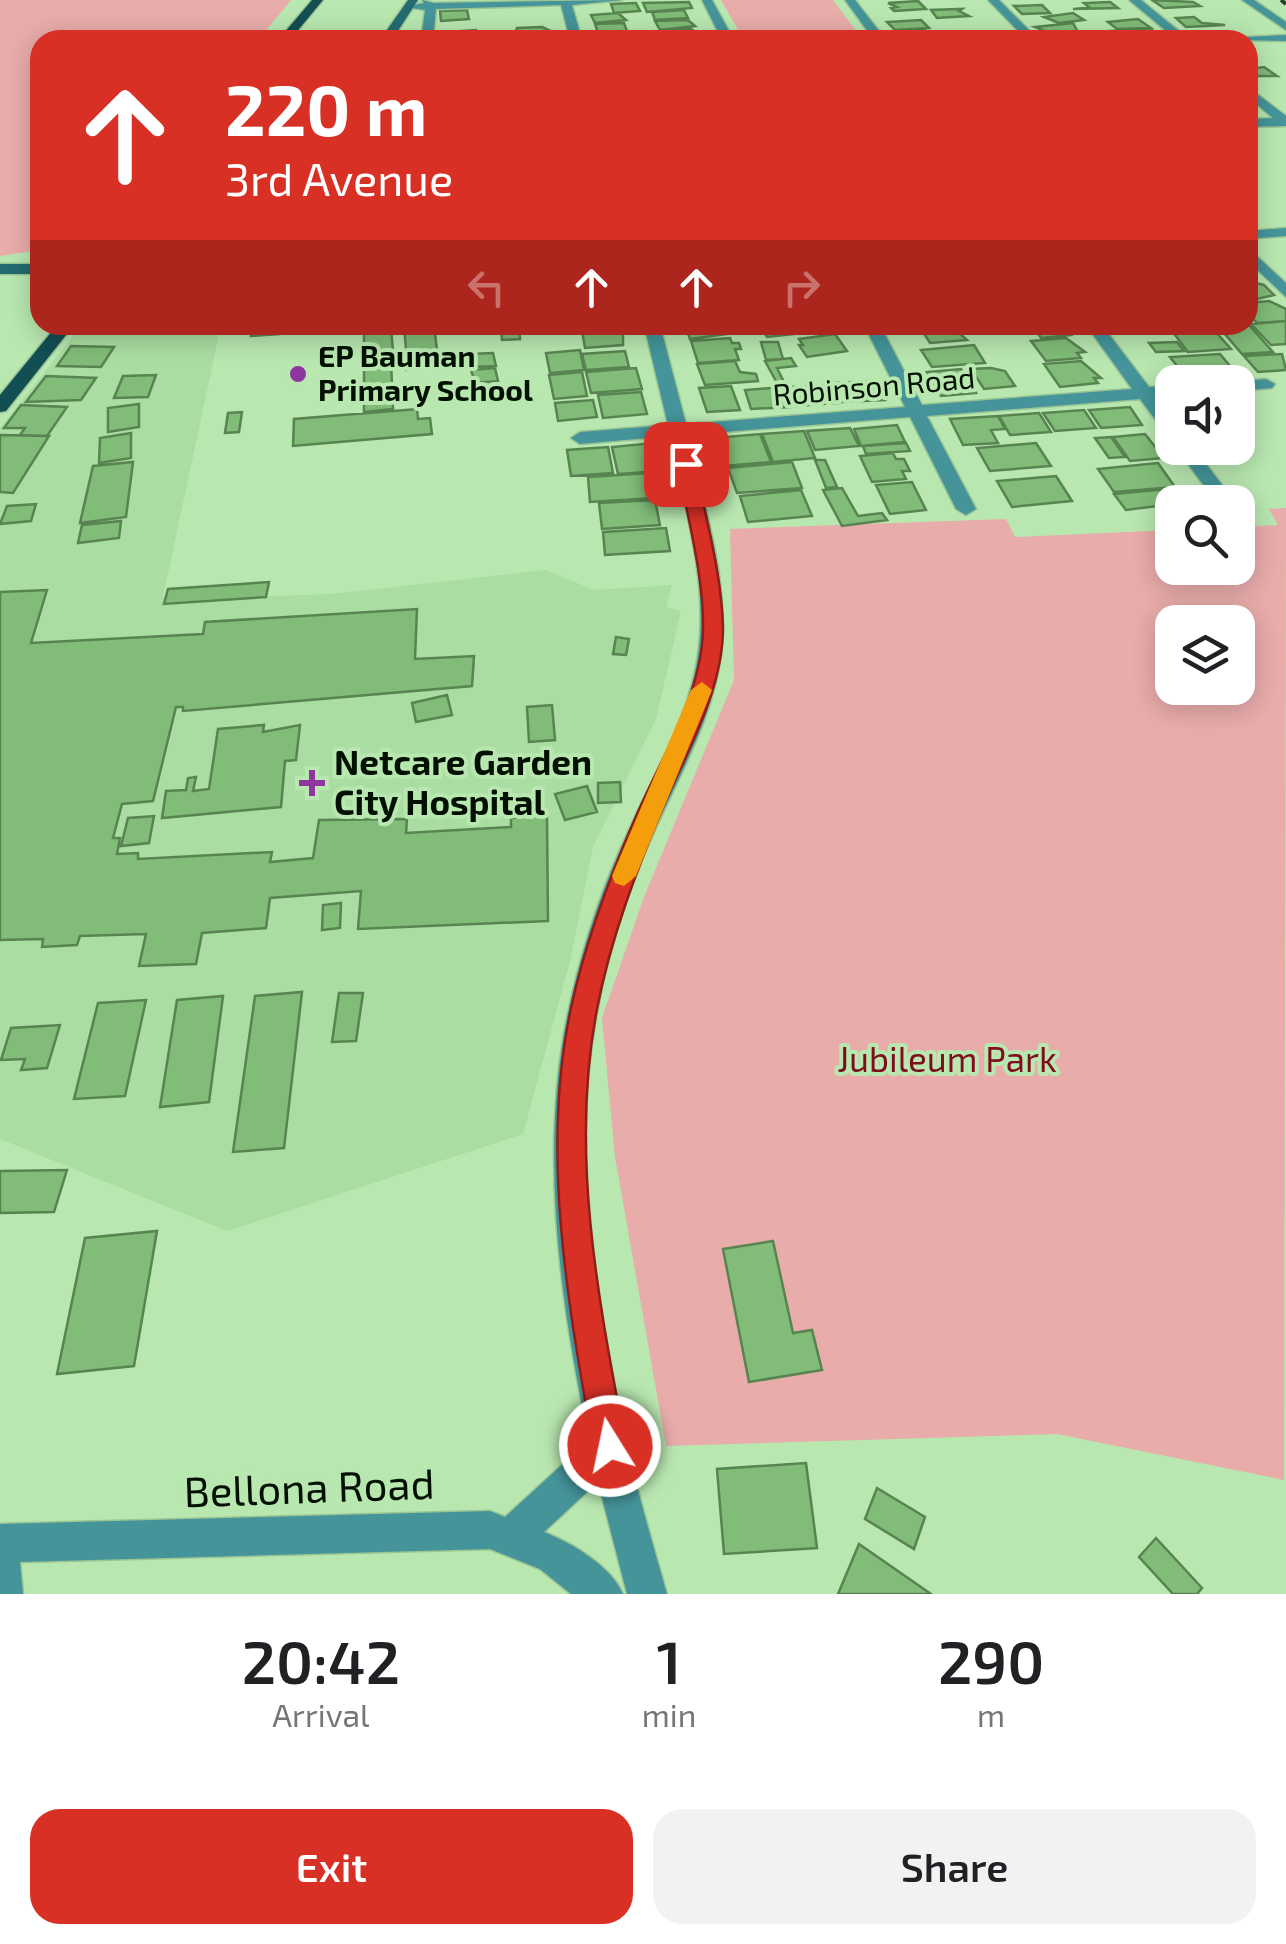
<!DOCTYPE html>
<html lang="en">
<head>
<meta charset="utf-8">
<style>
	:root { --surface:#fff; --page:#f2f2f2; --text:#202124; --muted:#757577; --accent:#d93025 }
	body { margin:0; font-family:"Exo 2",sans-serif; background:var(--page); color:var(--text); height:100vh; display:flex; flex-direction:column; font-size:38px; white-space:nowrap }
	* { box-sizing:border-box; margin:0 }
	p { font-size:32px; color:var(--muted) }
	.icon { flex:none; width:55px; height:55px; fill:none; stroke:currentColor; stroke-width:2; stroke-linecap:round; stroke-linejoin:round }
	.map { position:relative; height:1594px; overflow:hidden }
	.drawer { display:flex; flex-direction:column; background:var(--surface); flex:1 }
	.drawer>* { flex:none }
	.top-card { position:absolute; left:30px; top:30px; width:1228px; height:305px; border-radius:30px; box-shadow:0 5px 25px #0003; background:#d93025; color:#fff; overflow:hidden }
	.controls { position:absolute; left:1155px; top:365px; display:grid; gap:20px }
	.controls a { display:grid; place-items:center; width:100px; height:100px; border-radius:20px; background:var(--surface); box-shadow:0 5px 25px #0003; font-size:50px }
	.pin { position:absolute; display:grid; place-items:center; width:85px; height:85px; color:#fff; margin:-42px; border-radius:20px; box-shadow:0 5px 15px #0006 }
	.me { position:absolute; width:110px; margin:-55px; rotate:350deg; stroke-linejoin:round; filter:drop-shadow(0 0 8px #0008) }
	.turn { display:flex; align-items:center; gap:35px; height:210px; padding:0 30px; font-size:45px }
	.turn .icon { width:130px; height:130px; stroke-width:2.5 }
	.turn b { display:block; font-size:70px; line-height:85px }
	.lanes { display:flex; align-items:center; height:95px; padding:0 30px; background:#0003; justify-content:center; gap:50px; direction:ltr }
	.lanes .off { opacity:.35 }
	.eta { display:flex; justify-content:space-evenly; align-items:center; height:170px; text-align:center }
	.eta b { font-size:60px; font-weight:600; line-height:70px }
	.primary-button { display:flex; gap:20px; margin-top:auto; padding:20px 30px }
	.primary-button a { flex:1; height:115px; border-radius:30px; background:var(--accent); color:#fff; font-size:40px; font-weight:600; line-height:115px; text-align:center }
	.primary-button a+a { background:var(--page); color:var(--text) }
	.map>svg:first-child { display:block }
	.built { fill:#aadda1 }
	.green { fill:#e8acaa; fill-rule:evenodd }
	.building { fill:#81bc78; stroke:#588451; stroke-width:2.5 }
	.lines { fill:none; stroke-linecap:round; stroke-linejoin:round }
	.minor-casing { stroke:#9bc594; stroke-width:3 }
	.secondary-casing { stroke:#9bc594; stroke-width:3 }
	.primary-casing { stroke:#9bc594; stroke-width:3 }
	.minor { fill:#44949a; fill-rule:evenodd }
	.secondary { fill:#226c70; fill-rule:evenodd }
	.primary { fill:#124e52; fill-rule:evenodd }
	.rail { stroke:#293f27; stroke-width:4; stroke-dasharray:10 5; stroke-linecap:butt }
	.route { fill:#d93025; stroke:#8d1f18; stroke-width:2.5 }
	.slow { fill:#f59e0b }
	.poi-dot { fill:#8f35a0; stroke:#b8e7b0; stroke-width:4 }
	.labels { text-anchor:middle; stroke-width:8; stroke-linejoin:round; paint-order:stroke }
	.far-poi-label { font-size:30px; font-weight:bold; fill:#021001; stroke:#b8e7b0; text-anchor:start }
	.far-street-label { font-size:30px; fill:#021001; stroke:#b8e7b0 }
	.poi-label { font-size:35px; font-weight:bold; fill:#021001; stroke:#b8e7b0; text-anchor:start }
	.park-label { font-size:35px; fill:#7e0d1e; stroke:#b8e7b0 }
	.near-street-label { font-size:42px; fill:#021001; stroke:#b8e7b0 }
</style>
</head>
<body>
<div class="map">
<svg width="1286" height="1594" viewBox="0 0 1286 1594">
	<rect width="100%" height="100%" fill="#b8e7b0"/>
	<path class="built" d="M82,325H221L163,597L167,600L332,594L546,570L594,590L672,585L666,607L681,611L656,719L593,847L570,961L523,1134L227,1231L0,1139V428Z"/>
	<path class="green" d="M0,0H291L258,40H40V250L0,256Z
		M721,0H833L863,40H744Z
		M1286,508L1284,1480L1057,1434L666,1446L615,1157L602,1018L644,897L734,680L730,529L1006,519L1015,537L1172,530V568H1238V527L1278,525L1269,509ZM1172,622H1238V688H1172Z"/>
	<path class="building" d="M1152,0L1193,2L1200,6L1164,8Z
		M918,1L926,9L894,11L891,8L897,7L888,3Z
		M689,2L692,8L647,12L643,3Z
		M1110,2L1118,8L1073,9L1090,8L1084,3Z
		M636,3L640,11L614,13L611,4Z
		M1042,5L1050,13L1022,14L1014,6Z
		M962,9L959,11L969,16L937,18L931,10Z
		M467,10L469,19L441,21L440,11Z
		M684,10L688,18L655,20L652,12Z
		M618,13L626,20L595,23L591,15Z
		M1073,13L1084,20L1059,23L1044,17Z
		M1194,17L1202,23L1225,25L1186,27L1176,18Z
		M1138,19L1151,28L1117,29L1108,22Z
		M688,20L695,26L660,30L655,21Z
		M921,20L929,28L895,30L887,22Z
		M624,23L627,31L598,33L595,24Z
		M1073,23L1078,32L1049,33L1035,27Z
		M542,27L553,32L514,37L517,28Z
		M691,29L706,38L675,40L670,30Z
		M924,29L933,38L906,40L897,31Z
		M1151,29L1157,38L1107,40L1102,36L1115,35L1109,31Z
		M476,30L478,38L450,40L449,32Z
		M1264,67L1277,76H1248V69Z
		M1248,281L1264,285L1274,295L1248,301Z
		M1269,301L1286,309V321L1257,323L1248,313V303Z
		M1286,321V344L1271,345L1251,324Z
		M1248,324L1273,352L1242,354L1218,326Z
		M252,325H280L279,334L251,336Z
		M404,325H434L439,367L406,370L405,359L391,360L393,409L364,412V330L391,328L393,351L406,350Z
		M519,325L520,339L502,340L501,326Z
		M685,325H754L756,330L690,339Z
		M760,325H789L794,334L767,337Z
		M804,325H846L849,330L808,333Z
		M950,325L967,340L930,343L920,327Z
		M1032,325H1063L1071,335L1041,338Z
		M1134,325H1203L1205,327L1138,331Z
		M623,328V345L585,348L582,331Z
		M1213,329L1231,349L1188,352L1172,331Z
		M835,334L847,351L807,357L799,345H803L799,339Z
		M730,338L732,343H739L741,349H735L739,360L698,363L691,341Z
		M1066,338L1085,352L1077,353L1081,358L1046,361L1031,341Z
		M761,342H778L783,359L766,360Z
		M1177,342L1184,351L1156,352L1149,343Z
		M974,345L985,363L932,367L921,350Z
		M71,346L114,347L101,367L57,366Z
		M580,350L584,370L550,373L546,353Z
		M625,351L629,367L586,370L582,354Z
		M493,353L496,366L472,367L470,354Z
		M1220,354L1235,372L1185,376L1170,357Z
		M1282,354L1286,370L1258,372L1244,356Z
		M791,358L796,366L777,368L784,382L777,383L765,361Z
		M735,361L740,372L756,374L758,381L705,385L697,364Z
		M1081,361L1101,378H1094L1098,383L1060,387L1044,364Z
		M495,368L498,381L475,383L471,370Z
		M636,368L642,389L591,393L586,372Z
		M991,368L1005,371L1015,386L984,389L971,369Z
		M961,369L976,393L941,396L927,372Z
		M582,372L587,396L554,399L549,375Z
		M156,375L148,397L114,398L123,376Z
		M46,376L96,378L81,400L26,402Z
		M876,381L885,400L842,402L834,383Z
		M496,384L500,397L484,399L481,386Z
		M831,385L839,403L796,406L789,387Z
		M731,386L740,410L707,412L699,388Z
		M783,387L790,407L751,409L745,390Z
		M641,392L647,414L603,418L598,395Z
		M593,400L597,417L558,421L555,403Z
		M139,404V427L108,432V408Z
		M21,405L67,407L47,436L20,435L25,428H4Z
		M1130,407L1142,425L1101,428L1089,410Z
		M417,409L418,419L430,418L432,434L293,446L294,419Z
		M1084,410L1096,428L1055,431L1043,413Z
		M242,412L239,432L225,433L228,413Z
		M1039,413L1051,432L1010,435L999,416Z
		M998,416L1005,429L991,430L998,443L963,445L950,419Z
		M897,425L905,442L861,446L854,429Z
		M850,428L859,446L815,450L807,431Z
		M804,431L815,458L773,462L762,434Z
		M131,433V458L99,463L100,438Z
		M760,434L771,462L724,466L714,438Z
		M1145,434L1164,458L1130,461L1113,437Z
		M0,435L49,436L13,493L0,492Z
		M1111,437L1125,457L1109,458L1095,438Z
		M654,443L661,471L618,474L612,447Z
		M906,443L910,451L866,454L863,446Z
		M1036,443L1051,466L990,471L977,448Z
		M608,447L613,473L571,476L567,450Z
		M893,453L896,459H904L910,471H902L906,479L872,482L860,456Z
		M815,460H825L837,487L826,488Z
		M133,462L126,517L80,523L93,466Z
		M792,462L802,488L737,493L728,468Z
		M1158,463L1175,487L1114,492L1098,469Z
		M649,473L657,490H652L654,498L590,502L588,477Z
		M1056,476L1072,501L1012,507L997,481Z
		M912,482L926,510L890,514L876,485Z
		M842,488L858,516L882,513L887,520L842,526L823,490Z
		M1178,488L1189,502L1126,510L1114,494Z
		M801,490L812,516L748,522L740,496Z
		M655,500L660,525L602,529L599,503Z
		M36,504L31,521L0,524L7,506Z
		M121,521L119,538L78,543L82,525Z
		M666,528L670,551L605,555L603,532Z
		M269,582L266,597L164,604L168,589Z
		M47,590L31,643L203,634L205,622L417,609L415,659L474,656L472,686L183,711V707H176L153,801L122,804L113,838H120L117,854L138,853V859L272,852L270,862L313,858L319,820L407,819L406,833L511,827V818L547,816L548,921L358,929L361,891L270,898L266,928L202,933L196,964L139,966L146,934L80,936L77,945L42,947L43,939L0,940V592Z
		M616,637L629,639L626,655L613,654Z
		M447,695L452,715L416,722L412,703Z
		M552,705L555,740L529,742L527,707Z
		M264,725L263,732L300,725L296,760L285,761L281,807L162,818L166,791L186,790L188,778L196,777L193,791L209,789L218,729Z
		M620,782L621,802L598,803V783Z
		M587,786L597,812L565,820L555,794Z
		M154,816L149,843L121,846L128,818Z
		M341,903L340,928L322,930L323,905Z
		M302,992L284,1148L233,1152L255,996Z
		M339,993H363L356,1041L332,1042Z
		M223,996L209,1102L160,1107L177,1000Z
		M146,1000L125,1096L74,1099L98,1003Z
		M60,1025L47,1068L21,1070L25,1059L1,1060L11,1028Z
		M67,1170L54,1212L0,1213V1171Z
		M157,1231L134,1366L57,1374L85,1238Z
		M773,1241L793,1333L812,1330L822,1370L749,1382L723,1249Z
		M806,1463L817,1548L724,1554L717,1469Z
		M877,1488L925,1517L914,1549L865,1519Z
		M1156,1538L1202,1588L1197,1594H1173L1139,1557Z
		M859,1544L931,1594H838Z"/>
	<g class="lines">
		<g class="minor-casing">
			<path id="minor" d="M422,0L434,3L622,0L572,5L582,40H570L561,5L436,9L433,40H421L425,10L404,7L424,3Z
				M702,0H712L734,40H722Z
				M845,0H855L886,40H874Z
				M988,0H999L1039,40H1027Z
				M1129,0H1141L1190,40H1177Z
				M1242,0H1254L1286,22V30Z
				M1286,35V41L1240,40L1246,37Z
				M1248,87L1286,116V126L1248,127V119L1273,118L1248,97Z
				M1286,228V236L1248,239V231Z
				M1248,248L1286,283V297L1248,261Z
				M644,325H660L686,424L905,407L864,325H880L922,405L1132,389L1086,325H1102L1149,387L1172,386V396L1157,398L1172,418V436L1166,434L1140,399L927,416L976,509L966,515L956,509L910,417L688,435C703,501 727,575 722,643C717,712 680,773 653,834C625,896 605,962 594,1029C563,1217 615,1415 667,1594H627L598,1482L544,1532C572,1543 611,1566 623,1594H571L540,1569L490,1549L20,1562L23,1594H0V1524L490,1511L505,1517L589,1440C559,1296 537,1140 572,995C585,939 604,883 629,830C656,771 692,713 699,647C707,579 684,503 670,436L580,444L571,438L580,432L668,425Z
				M1266,379L1275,384L1272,388L1238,391V382H1232Z
				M1176,448H1194L1235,502H1216Z"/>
		</g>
		<g class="secondary-casing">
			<path id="secondary" d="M408,0H418L392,40H380Z
				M0,264H40V274H0Z"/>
		</g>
		<g class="primary-casing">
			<path id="primary" d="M312,0H323L290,40H278Z
				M57,325H74L6,411L0,412V395Z"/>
		</g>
		<use href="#minor" class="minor"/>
		<use href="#secondary" class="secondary"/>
		<use href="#primary" class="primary"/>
		<path class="rail" d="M1281,0L1286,4"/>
	</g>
	<path class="route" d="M686,458L695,464C705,517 722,574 723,628C723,690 687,752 663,807C636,872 610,940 597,1009C569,1154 599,1303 626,1446L621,1458L610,1462L598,1458L593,1446C568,1303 540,1152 571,1008C585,942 610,876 637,814C662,757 702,693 703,629C704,575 687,517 678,464Z"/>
	<path class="slow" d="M702,682L712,690L636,876L624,886L615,883L612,876L691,690Z"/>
	<g class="poi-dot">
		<circle cx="298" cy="374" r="10"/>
		<path d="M307 768h10v10h10v10h-10v10h-10v-10h-10v-10h10z"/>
	</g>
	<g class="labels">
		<g class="far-poi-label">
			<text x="318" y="367">EP Bauman<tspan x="318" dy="34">Primary School</tspan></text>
		</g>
		<g class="far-street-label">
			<text transform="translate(874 387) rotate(-5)" y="10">Robinson Road</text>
		</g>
		<g class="poi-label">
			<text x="334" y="775">Netcare Garden<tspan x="334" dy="40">City Hospital</tspan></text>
		</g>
		<g class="park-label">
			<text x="947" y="1072">Jubileum Park</text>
		</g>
		<g class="near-street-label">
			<text transform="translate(309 1488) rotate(-2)" y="15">Bellona Road</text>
		</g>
	</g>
</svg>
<div class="controls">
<a><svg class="icon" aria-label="sound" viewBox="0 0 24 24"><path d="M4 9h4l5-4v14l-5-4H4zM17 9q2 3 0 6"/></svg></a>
<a><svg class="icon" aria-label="search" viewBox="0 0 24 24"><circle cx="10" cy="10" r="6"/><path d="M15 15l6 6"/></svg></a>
<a><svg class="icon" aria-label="layers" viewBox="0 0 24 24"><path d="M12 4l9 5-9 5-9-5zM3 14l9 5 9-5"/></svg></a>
</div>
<div class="pin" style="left:686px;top:464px;background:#d93025"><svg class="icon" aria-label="arrive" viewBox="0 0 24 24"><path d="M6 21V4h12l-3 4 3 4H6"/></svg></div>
<svg class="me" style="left:610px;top:1446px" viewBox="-20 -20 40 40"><circle r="17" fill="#d93025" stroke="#fff" stroke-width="3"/><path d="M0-11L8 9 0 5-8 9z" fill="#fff"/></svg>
<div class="top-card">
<div class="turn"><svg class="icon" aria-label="ahead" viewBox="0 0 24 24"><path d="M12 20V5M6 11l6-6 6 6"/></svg><div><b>220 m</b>3rd Avenue</div></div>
<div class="lanes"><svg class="icon off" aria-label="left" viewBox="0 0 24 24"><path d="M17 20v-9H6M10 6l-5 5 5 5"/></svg><svg class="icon" aria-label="ahead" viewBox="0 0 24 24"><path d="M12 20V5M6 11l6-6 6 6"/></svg><svg class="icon" aria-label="ahead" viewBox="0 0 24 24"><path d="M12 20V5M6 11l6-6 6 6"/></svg><svg class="icon off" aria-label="right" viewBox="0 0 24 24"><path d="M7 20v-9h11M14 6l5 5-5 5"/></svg></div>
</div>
</div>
<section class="drawer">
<div class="eta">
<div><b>20:42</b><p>Arrival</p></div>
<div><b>1</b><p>min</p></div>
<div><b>290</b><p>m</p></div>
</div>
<div class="primary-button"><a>Exit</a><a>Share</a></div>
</section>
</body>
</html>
